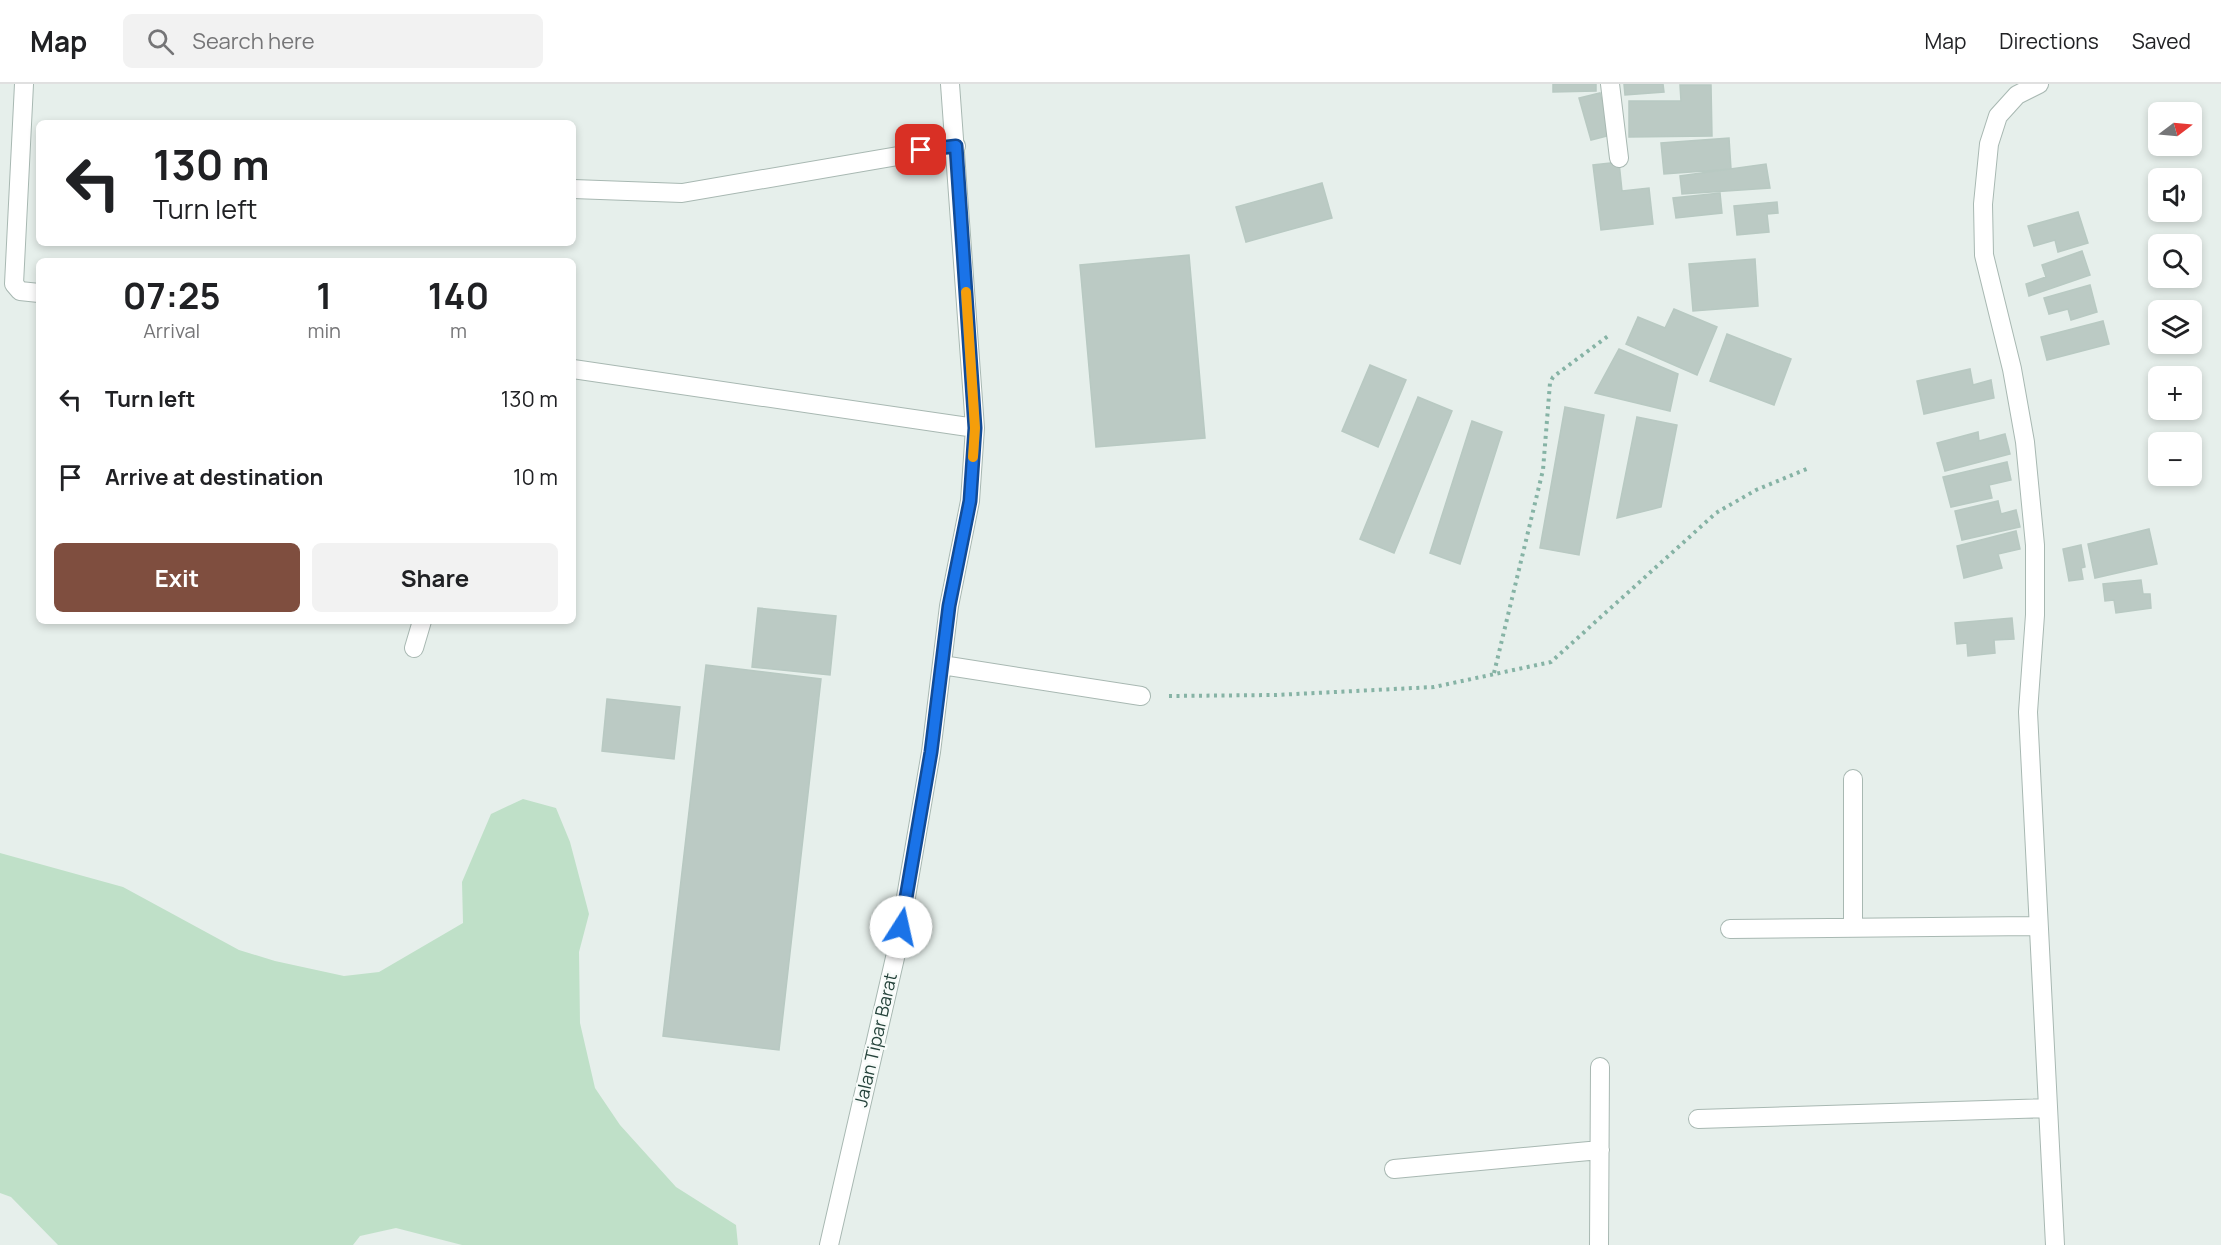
<!DOCTYPE html>
<html lang="en">
<head>
<meta charset="utf-8">
<style>
	:root { --surface:#fff; --page:#f2f2f2; --text:#202124; --muted:#757577; --line:#e0e0e0; --accent:#7f4e3f }
	body { margin:0; font-family:Manrope,sans-serif; background:var(--page); color:var(--text); height:100vh; display:flex; flex-direction:column; font-size:22px; white-space:nowrap }
	* { box-sizing:border-box; margin:0 }
	p { font-size:20px; color:var(--muted) }
	.icon { flex:none; width:33px; height:33px; fill:none; stroke:currentColor; stroke-width:2; stroke-linecap:round; stroke-linejoin:round }
	.map { position:relative; flex:1; overflow:hidden }
	.panel { position:absolute; left:36px; top:174px; width:540px; height:366px; display:flex; flex-direction:column; background:var(--surface); border-radius:9px; box-shadow:0 3px 9px #0003 }
	.panel>* { flex:none }
	.hud { position:absolute; left:36px; top:36px; width:540px; height:126px; border-radius:9px; box-shadow:0 3px 9px #0003; background:#fff; color:var(--text); overflow:hidden }
	.needle { width:39px; rotate:74deg }
	.buttons { position:absolute; left:2148px; top:18px; display:grid; gap:12px }
	.buttons a { display:grid; place-items:center; width:54px; height:54px; border-radius:9px; background:var(--surface); box-shadow:0 3px 9px #0003; font-size:30px }
	.pin { position:absolute; display:grid; place-items:center; width:51px; height:51px; color:#fff; margin:-26px; border-radius:12px; box-shadow:0 3px 9px #0006 }
	.me { position:absolute; width:66px; margin:-33px; rotate:10deg; stroke-linejoin:round; filter:drop-shadow(0 0 4px #0008) }
	.turn { display:flex; align-items:center; gap:21px; height:126px; padding:0 18px; font-size:27px }
	.turn .icon { width:78px; height:78px; stroke-width:2.5 }
	.turn b { display:block; font-size:42px; line-height:51px }
	.eta { display:flex; justify-content:space-evenly; align-items:center; height:102px; text-align:center }
	.eta b { font-size:36px; font-weight:700; line-height:42px }
	.cta { display:flex; gap:12px; margin-top:auto; padding:12px 18px }
	.cta a { flex:1; height:69px; border-radius:9px; background:var(--accent); color:#fff; font-size:24px; font-weight:700; line-height:69px; text-align:center }
	.cta a+a { background:var(--page); color:var(--text) }
	ul { padding:0; list-style:none }
	li { display:flex; align-items:center; gap:18px; height:78px; padding:0 18px }
	li div { flex:1 }
	li b { display:block; font-size:22px }
	li em { font-style:normal }
	header { display:flex; align-items:center; gap:36px; box-sizing:border-box; height:84px; padding:0 30px; background:var(--surface); border-bottom:2px solid var(--line) }
	header strong { font-size:28px }
	nav { display:flex; gap:33px; margin-inline-start:auto; font-size:21px }
	.search { width:420px; height:54px; background:var(--page); display:flex; align-items:center; gap:15px; box-sizing:border-box; padding:0 21px; border-radius:9px; color:var(--muted); font-size:22px }
	.map>svg:first-child { display:block }
	.green { fill:#bfe0c8 }
	.building { fill:#bbcac4; stroke:#b8c9c2; stroke-width:1.5 }
	.lines { fill:none; stroke-linecap:round; stroke-linejoin:round }
	.minor-casing { stroke:#a8b8b2; stroke-width:20 }
	.path { stroke:#86b3a5; stroke-width:4; stroke-dasharray:3 4.5; stroke-linecap:butt }
	.minor { stroke:#fff; stroke-width:18 }
	.route-casing { stroke:#114b97; stroke-width:15 }
	.route { stroke:#1a73e8; stroke-width:10 }
	.slow { stroke:#f59e0b; stroke-width:10 }
	.labels { text-anchor:middle; stroke-width:5; stroke-linejoin:round; paint-order:stroke }
	.street-label { font-size:18px; fill:#24423a; stroke:#f7fbf9 }
</style>
</head>
<body>
<header>
<strong>Map</strong>
<div class="search"><svg class="icon" aria-label="search" viewBox="0 0 24 24"><circle cx="10" cy="10" r="6"/><path d="M15 15l6 6"/></svg>Search here</div>
<nav><a>Map</a><a>Directions</a><a>Saved</a></nav>
</header>
<div class="map">
<svg width="2221" height="1161" viewBox="0 0 2221 1161">
	<rect width="100%" height="100%" fill="#e6efeb"/>
	<path class="green" d="M523,715L556,724L570,758L589,830L579,868L580,939L595,1004L620,1041L676,1103L736,1141L738,1161H462L396,1144L360,1152L353,1161H58L11,1113L0,1109V769L123,803L239,866L275,877L344,892L379,888L463,839L462,798L491,730Z"/>
	<path class="building" d="M1553,0H1596V7L1553,8Z
		M1624,0H1663L1664,8L1625,11Z
		M1680,1H1711L1712,52L1629,53V17H1681Z
		M1600,9L1611,51L1591,56L1579,14Z
		M1729,54L1731,85L1664,90L1661,59Z
		M1619,78L1622,107L1649,104L1653,140L1601,146L1593,81Z
		M1766,80L1770,104L1682,110L1680,92Z
		M1322,99L1332,134L1246,158L1236,123Z
		M1720,109L1722,129L1676,134L1673,114Z
		M1777,118L1778,129L1767,130L1769,148L1737,151L1734,122Z
		M2078,128L2088,159L2058,168L2055,156L2034,162L2028,142Z
		M2082,167L2090,191L2029,212L2026,200L2046,193L2042,181Z
		M1189,171L1205,354L1096,363L1080,181Z
		M1755,175L1758,222L1693,227L1689,180Z
		M2090,201L2097,228L2071,236L2068,225L2049,230L2044,214Z
		M1674,225L1717,243L1697,291L1626,260L1638,233L1665,244Z
		M2103,237L2109,260L2047,276L2041,253Z
		M1727,250L1791,275L1774,321L1710,297Z
		M1619,265L1678,290L1670,327L1595,309Z
		M1370,281L1406,296L1378,363L1342,347Z
		M1970,285L1973,301L1991,296L1994,314L1924,330L1917,297Z
		M1418,313L1452,327L1394,469L1360,455Z
		M1565,323L1604,331L1579,471L1540,464Z
		M1637,333L1677,341L1661,423L1617,434Z
		M1472,337L1502,348L1460,480L1430,469Z
		M1978,348L1979,357L2005,350L2010,370L1945,387L1937,359Z
		M2007,378L2011,396L1989,401L1992,414L1951,423L1943,393Z
		M1998,417L2001,430L2016,426L2020,443L1962,456L1955,427Z
		M2149,445L2157,480L2095,494L2088,460Z
		M2016,447L2020,465L1998,470L2002,484L1964,494L1957,462Z
		M2081,461L2085,483L2081,484L2083,495L2069,497L2063,465Z
		M2141,496L2143,510H2150L2151,524L2116,529L2114,516L2105,517L2103,500Z
		M758,524L836,532L830,591L752,583Z
		M2012,534L2014,555L1994,556L1995,569L1968,572L1967,559L1957,560L1955,539Z
		M706,581L821,595L779,966L663,952Z
		M607,615L680,623L674,675L602,667Z"/>
	<g class="lines">
		<g class="minor-casing">
			<path id="minor" d="M24,0L14,200L20,207L39,209
				M1610,0L1619,74
				M2039,0L2017,11L1998,32L1989,60L1983,120L1984,171L2012,285L2025,358L2035,461V531L2028,628L2055,1161
				M573,105L682,109L956,62
				M573,285L975,344
				M414,564L422,537
				M942,581L1141,612
				M1853,844V695
				M1730,845L2038,842
				M1698,1035L2047,1024
				M1394,1085L1600,1066
				M829,1161L897,865L931,668L949,522L970,417L975,344L950,0
				M1599,1161L1600,983"/>
		</g>
		<path class="path" d="M1494,589L1543,386L1550,299L1553,293L1608,252
			M1169,612L1275,611L1434,603L1551,578L1716,429L1756,406L1809,384"/>
		<use href="#minor" class="minor"/>
	</g>
	<g class="lines">
		<g class="route-casing">
			<path id="route" d="M901,843L931,668L949,522L970,417L975,344L956,62L921,66"/>
		</g>
		<use href="#route" class="route"/>
		<path class="slow" d="M966,208L975,344L973,373"/>
	</g>
	<g class="labels">
		<g class="street-label">
			<text transform="translate(876 956) rotate(-77)" y="6">Jalan Tipar Barat</text>
		</g>
	</g>
</svg>
<div class="buttons">
<a><svg class="needle" viewBox="-14 -14 28 28"><path d="M0-13l5 13h-10z" fill="#e53935"/><path d="M0 13l5-13h-10z" fill="#757577"/></svg></a>
<a><svg class="icon" aria-label="sound" viewBox="0 0 24 24"><path d="M4 9h4l5-4v14l-5-4H4zM17 9q2 3 0 6"/></svg></a>
<a><svg class="icon" aria-label="search" viewBox="0 0 24 24"><circle cx="10" cy="10" r="6"/><path d="M15 15l6 6"/></svg></a>
<a><svg class="icon" aria-label="layers" viewBox="0 0 24 24"><path d="M12 4l9 5-9 5-9-5zM3 14l9 5 9-5"/></svg></a>
<a>+</a>
<a>−</a>
</div>
<div class="pin" style="left:921px;top:66px;background:#d93025"><svg class="icon" aria-label="arrive" viewBox="0 0 24 24"><path d="M6 21V4h12l-3 4 3 4H6"/></svg></div>
<svg class="me" style="left:901px;top:843px" viewBox="-20 -20 40 40"><circle r="19" fill="#fff"/><path d="M0-13L10 11 0 6-10 11z" fill="#1a73e8"/></svg>
<div class="hud">
<div class="turn"><svg class="icon" aria-label="left" viewBox="0 0 24 24"><path d="M17 20v-9H6M10 6l-5 5 5 5"/></svg><div><b>130 m</b>Turn left</div></div>
</div>
<section class="panel">
<div class="eta">
<div><b>07:25</b><p>Arrival</p></div>
<div><b>1</b><p>min</p></div>
<div><b>140</b><p>m</p></div>
</div>
<ul>
<li><svg class="icon" aria-label="left" viewBox="0 0 24 24"><path d="M17 20v-9H6M10 6l-5 5 5 5"/></svg><div><b>Turn left</b></div><em>130 m</em></li>
<li><svg class="icon" aria-label="arrive" viewBox="0 0 24 24"><path d="M6 21V4h12l-3 4 3 4H6"/></svg><div><b>Arrive at destination</b></div><em>10 m</em></li>
</ul>
<div class="cta"><a>Exit</a><a>Share</a></div>
</section>
</div>
</body>
</html>
